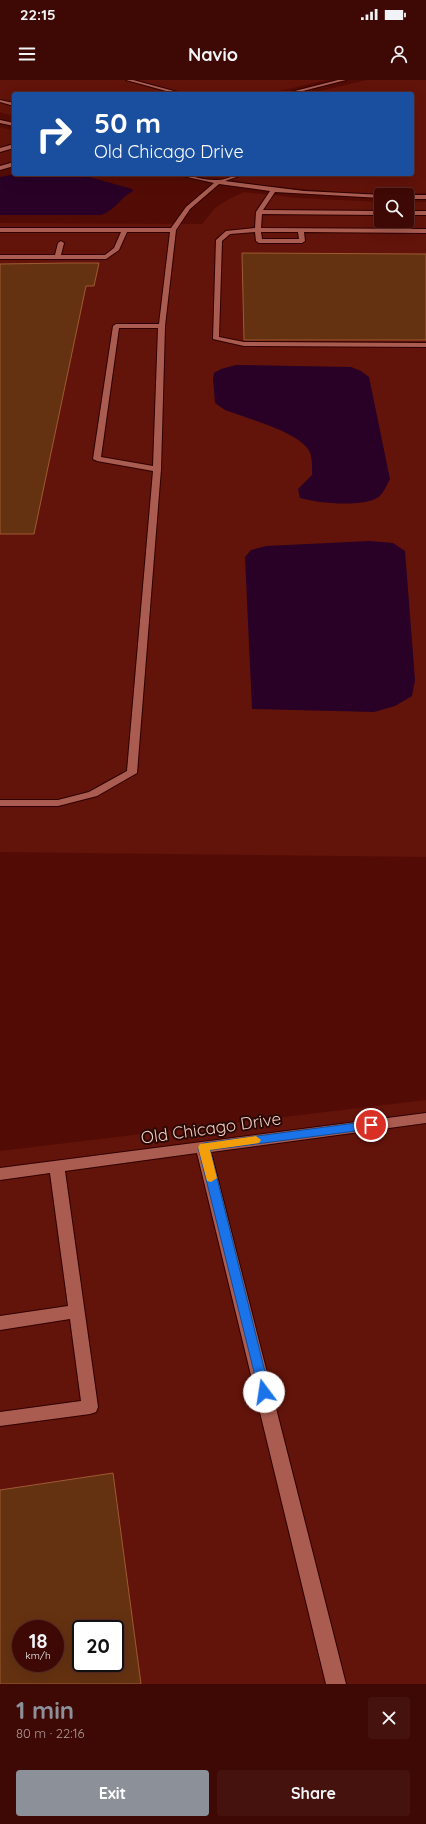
<!DOCTYPE html>
<html lang="en">
<head>
<meta charset="utf-8">
<style>
	:root { --surface:#3e0904; --page:#45120e; --text:#f1f3f6; --muted:#ad9a9a; --line:#572a26; --accent:#8c9099 }
	body { margin:0; font-family:Quicksand,sans-serif; background:var(--page); color:var(--text); height:100vh; display:flex; flex-direction:column; font-size:15px; white-space:nowrap }
	* { box-sizing:border-box; margin:0 }
	p { font-size:13px; color:var(--muted) }
	.icon { flex:none; width:22px; height:22px; fill:none; stroke:currentColor; stroke-width:2; stroke-linecap:round; stroke-linejoin:round }
	.map { position:relative; height:1604px; overflow:hidden }
	.sheet { display:flex; flex-direction:column; background:var(--surface); flex:1 }
	.sheet>* { flex:none }
	.banner { position:absolute; left:12px; top:12px; width:402px; height:84px; border-radius:4px; box-shadow:0 4px 16px #0002,0 0 0 1px var(--line); background:#1a4fa0; color:#fff; overflow:hidden }
	.buttons { position:absolute; left:374px; top:108px; display:grid; gap:8px }
	.buttons a { display:grid; place-items:center; width:40px; height:40px; border-radius:4px; background:var(--surface); box-shadow:0 4px 16px #0002,0 0 0 1px var(--line); font-size:20px }
	.speed { position:absolute; left:12px; top:1540px; display:flex; gap:8px; font-size:20px; font-weight:700; text-align:center }
	.speed>* { display:grid; place-content:center; width:52px; height:52px; border-radius:50%; background:var(--surface); box-shadow:0 4px 16px #0002,0 0 0 1px var(--line); line-height:1 }
	.speed small { font-size:10px; font-weight:400 }
	.speed .limit { border:2px solid #111; border-radius:6px; background:#fff; color:#111 }
	.pin { position:absolute; display:grid; place-items:center; width:34px; height:34px; color:#fff; margin:-17px; border:2px solid #fff; border-radius:50%; box-shadow:0 1px 4px #0007 }
	.me { position:absolute; width:44px; margin:-22px; rotate:346deg; stroke-linejoin:round; filter:drop-shadow(0 0 3px #0008) }
	.turn { display:flex; align-items:center; gap:14px; height:84px; padding:0 16px; font-size:18px }
	.turn .icon { width:52px; height:52px; stroke-width:2.5 }
	.turn b { display:block; font-size:28px; line-height:34px }
	.round { display:grid; place-items:center; flex:none; width:42px; height:42px; border-radius:4px; background:var(--page) }
	.headline { display:flex; align-items:center; justify-content:space-between; height:68px; padding:0 16px }
	h1 { font-size:24px; font-weight:700; line-height:30px; color:var(--accent) }
	.cta { display:flex; gap:8px; margin-top:auto; padding:8px 16px }
	.cta a { flex:1; height:46px; border-radius:4px; background:var(--accent); color:#fff; font-size:16px; font-weight:700; line-height:46px; text-align:center }
	.cta a+a { background:var(--page); color:var(--text) }
	.status { display:flex; justify-content:space-between; align-items:center; height:28px; padding:0 20px; background:var(--surface); direction:ltr }
	.status svg { height:11px; fill:currentColor }
	header { display:flex; justify-content:space-between; align-items:center; height:52px; padding:0 16px; background:var(--surface); font-size:18px; font-weight:700 }
	.map>svg:first-child { display:block }
	.built { fill:#62130a; fill-rule:evenodd }
	.water { fill:#290127 }
	.building { fill:#653211; stroke:#9e5b33; fill-rule:evenodd }
	.lines { fill:none; stroke-linecap:round; stroke-linejoin:round }
	.minor-casing { stroke:#2f0000; stroke-width:2 }
	.minor { fill:#aa5c50; fill-rule:evenodd }
	.route { fill:#1a73e8; stroke:#114b97 }
	.slow { fill:#f59e0b }
	.labels { text-anchor:middle; stroke-width:4; stroke-linejoin:round; paint-order:stroke }
	.near-street-label { font-size:17px; fill:#f5c9c1; stroke:#260805 }
</style>
</head>
<body>
<div class="status"><b>22:15</b><svg viewBox="0 0 49 12"><path d="M0 12V9h3v3zM5 12V6h3v6zM10 12V3h3v9zM15 12V0h3v12zM26 1h20v11H26zM47 4h2v5h-2z"/></svg></div>
<header><svg class="icon" aria-label="menu" viewBox="0 0 24 24"><path d="M4 6h16M4 12h16M4 18h16"/></svg>Navio<svg class="icon" aria-label="person" viewBox="0 0 24 24"><circle cx="12" cy="8" r="4"/><path d="M4 21q1-7 8-7t8 7"/></svg></header>
<div class="map">
<svg width="426" height="1604" viewBox="0 0 426 1604">
	<rect width="100%" height="100%" fill="#530c05"/>
	<path class="built" d="M0,0H327L266,14H14V37L0,32Z
		M367,0H426V113H350L260,105L201,94H412V14H307Z
		M0,47L14,51V82L0,85Z
		M244,112L298,118L381,122V141H407V122H426V777L0,772V143L202,144L215,128L229,119Z
		M426,1020V1604H0V1071ZM21,1549H55V1583H21ZM81,1549H115V1583H81Z"/>
	<path class="water" d="M15,94H79L132,109L133,111C121,117 113,132 101,135H0V97Z
		M236,285L351,287L361,291L369,297L390,399C386,406 383,416 375,419C357,427 318,423 300,418L298,409L312,395C312,387 313,376 308,369C295,351 246,338 225,330L215,323L213,299L214,293L221,289Z
		M370,461L393,463L405,471L415,600L412,616L395,626L374,632L252,629L245,477L251,470L266,466Z"/>
	<path class="building" d="M242,173L426,174V260H244Z
		M68,183H99L94,206H86L34,454H0V184Z
		M113,1393L141,1604H0V1410ZM21,1549H55V1583H21ZM81,1549H115V1583H81Z"/>
	<g class="lines">
		<g class="minor-casing">
			<path id="minor" d="M126,0H133L185,14H177Z
				M338,0H346L291,14H283Z
				M0,20L14,23V26L0,22Z
				M0,40L14,43V46L0,43Z
				M14,64V68L0,72V68Z
				M14,82V86L0,90V86Z
				M174,94C189,94 203,101 218,100C227,100 235,94 245,94L225,101L304,111L383,115H381V118L275,112L263,130L381,131V135L262,134L261,148L426,149V153L304,152L305,161L302,163H259L256,161L255,152L230,154L222,161L219,257L244,262L426,263V267L244,266L213,259L216,160L226,151L255,148L256,132L270,111L219,104L190,129L176,150L165,246L161,389L137,693L97,716L58,726H0V720H58L89,712L127,691L153,391L97,381L93,379L113,246L116,244H159L170,152H127L119,170L106,179H0V175H55L58,163L61,161L64,163L61,175H105L114,168L121,152H0V148H171L186,127L214,103ZM261,152H298L299,159H262ZM119,248H158L153,386L101,377Z
				M407,115H426V119H407Z
				M407,131H426V135H407Z
				M426,1033V1043L211,1072L346,1604H326L197,1073L65,1091L98,1327L96,1332L90,1334L0,1346V1332L81,1321L70,1239L0,1250V1236L68,1226L50,1093L0,1100V1088Z"/>
		</g>
		<use href="#minor" class="minor"/>
	</g>
	<path class="route" d="M371,1041L377,1045L371,1049L210,1070L270,1312L269,1316L264,1318L260,1316L198,1067L204,1063Z"/>
	<path class="slow" d="M256,1056L261,1060L259,1063L210,1070L217,1098L211,1102L207,1101L198,1067L200,1064Z"/>
	<g class="labels">
		<g class="near-street-label">
			<text transform="translate(211 1048) rotate(-8)" y="6">Old Chicago Drive</text>
		</g>
	</g>
</svg>
<div class="buttons">
<a><svg class="icon" aria-label="search" viewBox="0 0 24 24"><circle cx="10" cy="10" r="6"/><path d="M15 15l6 6"/></svg></a>
</div>
<div class="speed"><div>18<small>km/h</small></div><div class="limit">20</div></div>
<div class="pin" style="left:371px;top:1045px;background:#d93025"><svg class="icon" aria-label="arrive" viewBox="0 0 24 24"><path d="M6 21V4h12l-3 4 3 4H6"/></svg></div>
<svg class="me" style="left:264px;top:1312px" viewBox="-20 -20 40 40"><circle r="19" fill="#fff"/><path d="M0-13L10 11 0 6-10 11z" fill="#1a73e8"/></svg>
<div class="banner">
<div class="turn"><svg class="icon" aria-label="right" viewBox="0 0 24 24"><path d="M7 20v-9h11M14 6l5 5-5 5"/></svg><div><b>50 m</b>Old Chicago Drive</div></div>
</div>
</div>
<section class="sheet">
<div class="headline"><div><h1>1 min</h1><p>80 m · 22:16</p></div><a class="round"><svg class="icon" aria-label="close" viewBox="0 0 24 24"><path d="M6 6l12 12M18 6L6 18"/></svg></a></div>
<div class="cta"><a>Exit</a><a>Share</a></div>
</section>
</body>
</html>
